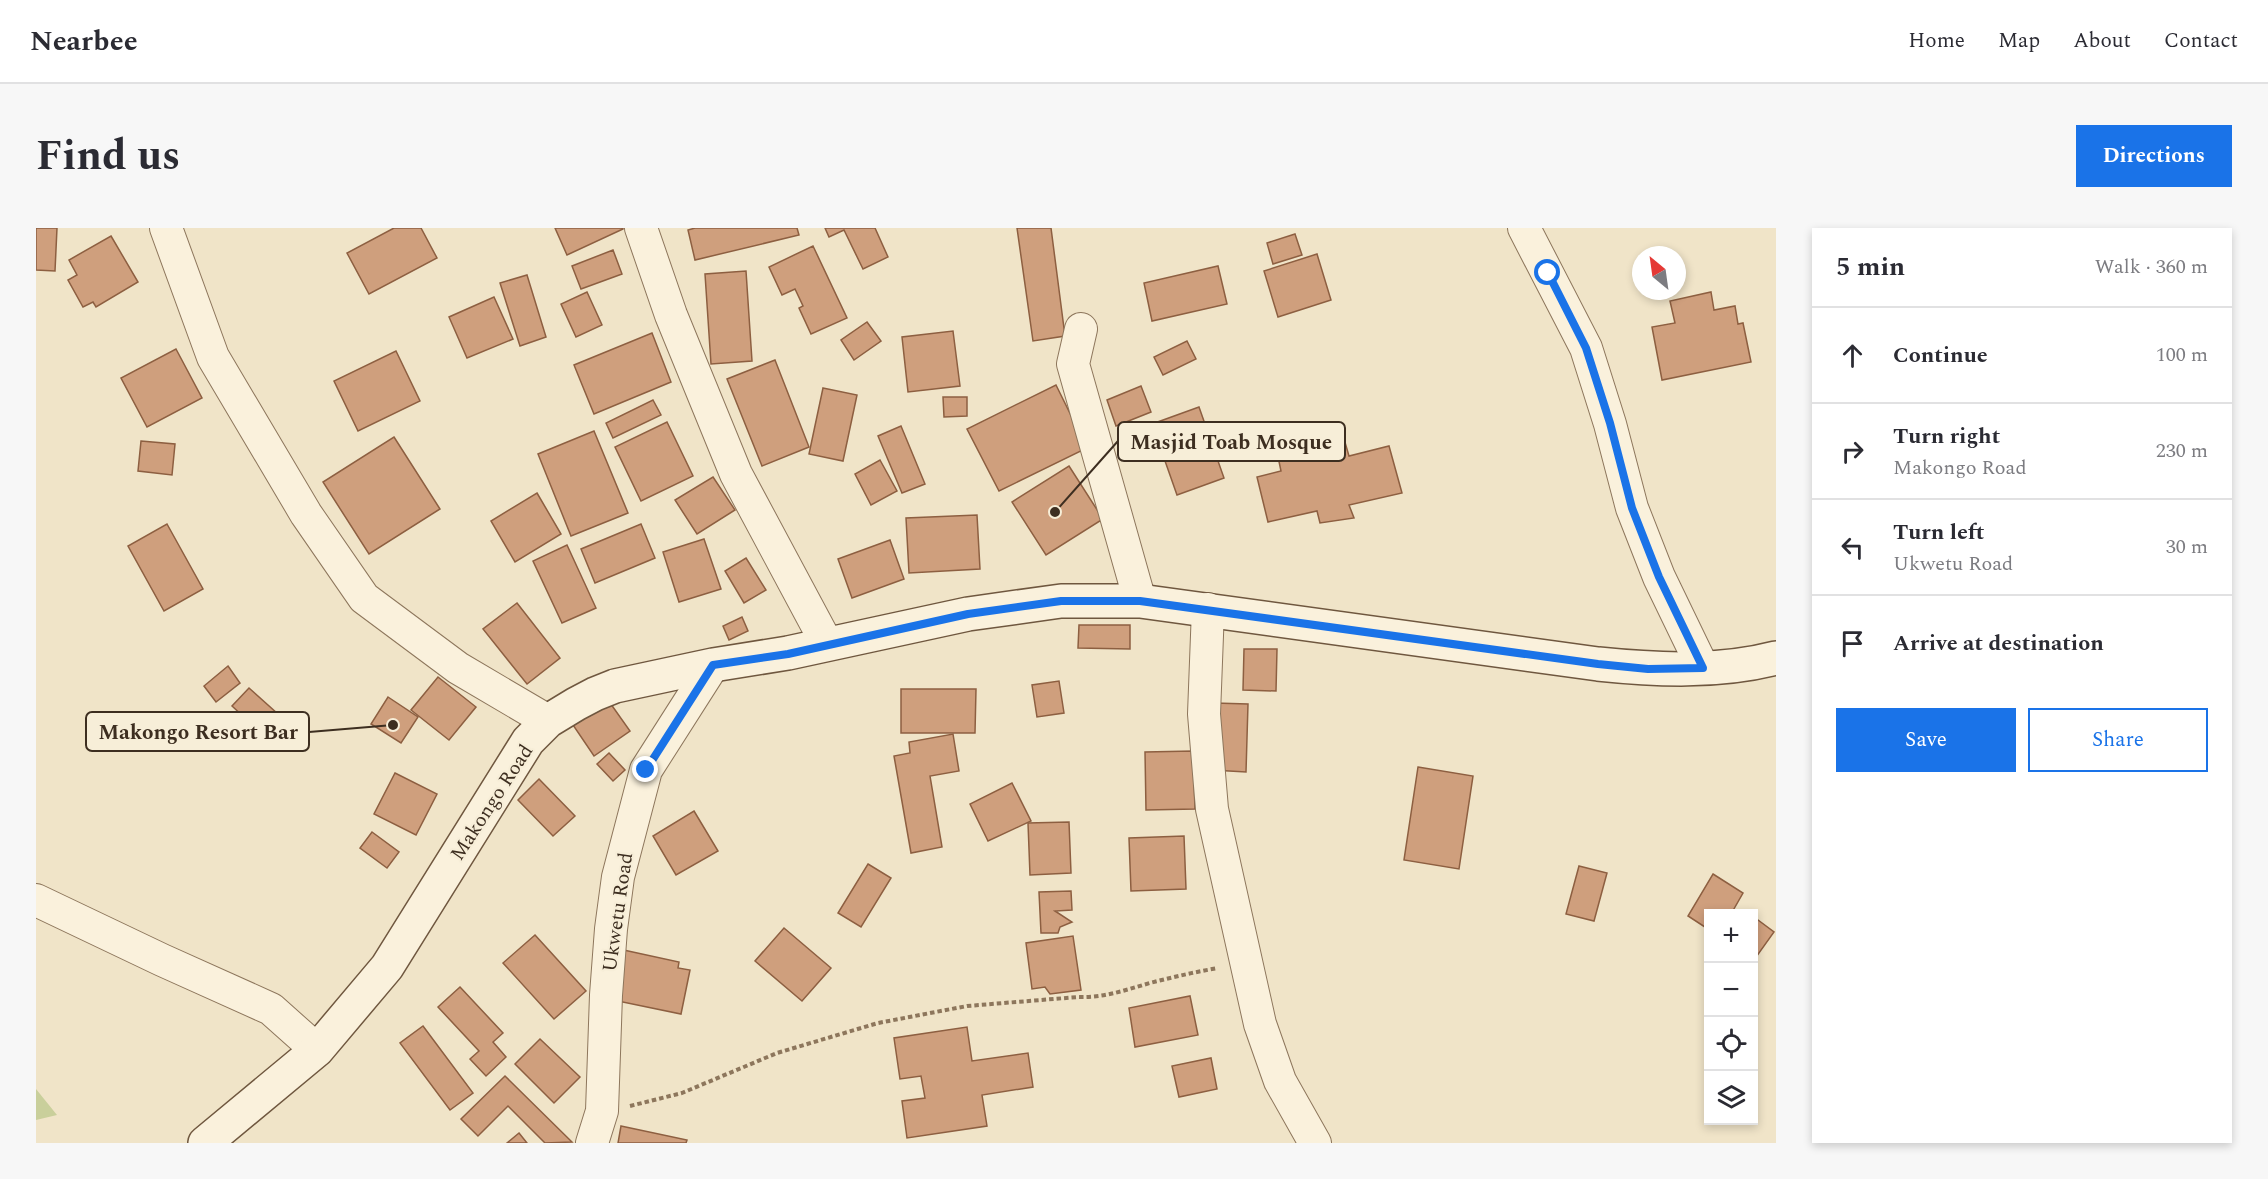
<!DOCTYPE html>
<meta charset="utf-8">
<style>
body{margin:0;font-family:Spectral,serif;background:#f7f7f7;color:#2b2b33}
.controls{position:absolute;right:18px;bottom:18px;display:grid;overflow:hidden;border-radius:0px;box-shadow:0 3px 9px #0003}
.controls button{width:54px;height:54px;display:grid;place-items:center;padding:0;border:0;border-bottom:2px solid #e1e1e2;background:#fff;color:#2b2b33;font:30px sans-serif}
.compass{position:absolute;left:1596px;top:18px;width:54px;height:54px;border-radius:50%;background:#fff;box-shadow:0 3px 9px #0003;rotate:331deg}
.stop{position:absolute;width:18px;height:18px;margin:-14px;border:4px solid #1a73e8;border-radius:50%;background:#fff}
.stop.end{background:#1a73e8;border-color:#fff;box-shadow:0 2px 6px #0008}
.list{margin:0;padding:0;list-style:none}
h2{display:flex;justify-content:space-between;align-items:center;height:78px;margin:0;padding:0 24px;font-size:26px}
h2 small{font-size:20px;font-weight:400;color:#7c7c81}
.list li{display:grid;grid-template-columns:39px 1fr auto;gap:18px;align-items:center;box-sizing:border-box;height:96px;padding:0 24px;border-top:2px solid #e1e1e2}
.list b{display:block;font-size:22px;white-space:nowrap}
.list p{margin:0;font-size:20px;white-space:nowrap;color:#7c7c81}
.list em{font-size:20px;font-style:normal;color:#7c7c81}
.actions{display:flex;gap:12px;padding:18px 24px}
.actions a{flex:1;padding:14px 0;border:2px solid #1a73e8;border-radius:0px;text-align:center;font-size:21px;color:#1a73e8}
.actions .main{background:#1a73e8;color:#fff}
.icon{flex:none;width:33px;height:33px;fill:none;stroke:currentColor;stroke-width:2;stroke-linecap:round;stroke-linejoin:round}
.map{position:relative;flex:none;width:1740px;height:915px;overflow:hidden;border-radius:0px}
header{display:flex;align-items:center;gap:36px;box-sizing:border-box;height:84px;padding:0 30px;background:#fff;border-bottom:2px solid #e1e1e2}
header strong{font-size:28px}
nav{display:flex;gap:33px;margin-inline-start:auto;font-size:21px}
.intro{display:flex;align-items:center;justify-content:space-between;box-sizing:border-box;height:144px;padding:0 36px}
h1{margin:0;font-size:42px}
.button{padding:15px 27px;border-radius:0px;background:#1a73e8;color:#fff;font-size:21px;font-weight:700}
main{display:flex;gap:36px;padding:0 36px}
aside{flex:1;background:#fff;border-radius:0px;box-shadow:0 3px 9px #0003}
.map>svg:first-child{display:block}
</style>
<header>
<strong>Nearbee</strong>
<nav><a>Home</a><a>Map</a><a>About</a><a>Contact</a></nav>
</header>
<div class="intro"><h1>Find us</h1><a class="button">Directions</a></div>
<main>
<div class="map">
<svg width="1740" height="915" viewBox="0 0 1740 915">
<rect width="100%" height="100%" fill="#f0e4c8"/>
<!-- green -->
<path fill="#c9cf9b" d="M0 861 21 887 0 892Z"/>
<!-- building -->
<g fill="#cf9f7d" stroke="#8d5f41" stroke-width="1.5">
<path d="M0 0H21L19 43 0 42Z"/>
<path d="M358 0H385L401 30 333 66 311 25Z"/>
<path d="M519 0H587V1L531 27Z"/>
<path d="M659 0H761L763 7 659 32 652 2Z"/>
<path d="M789 0H839L852 29 827 41 808 2 793 9Z"/>
<path d="M981 0H1015L1029 108 997 113Z"/>
<path d="M1259 6 1266 27 1237 36 1231 15Z"/>
<path d="M75 8 102 54 60 79 57 74 47 79 32 52 41 47 33 32Z"/>
<path d="M777 18 811 90 775 106 763 80 767 78 759 61 746 67 733 39Z"/>
<path d="M577 22 586 46 545 61 536 38Z"/>
<path d="M1281 26 1295 72 1242 89 1228 43Z"/>
<path d="M1182 38 1191 76 1116 93 1108 55Z"/>
<path d="M710 43 716 133 675 136 669 46Z"/>
<path d="M491 47 510 109 484 118 464 55Z"/>
<path d="M551 64 566 97 540 109 525 76Z"/>
<path d="M1675 64 1678 82 1699 78 1702 96 1707 95 1715 134 1626 152 1616 99 1639 95 1634 73Z"/>
<path d="M458 69 477 111 431 130 413 89Z"/>
<path d="M831 94 845 113 818 132 805 112Z"/>
<path d="M917 103 924 158 872 164 866 109Z"/>
<path d="M616 105 635 154 558 186 538 137Z"/>
<path d="M1151 113 1160 131 1127 147 1118 129Z"/>
<path d="M140 121 166 170 111 199 85 150Z"/>
<path d="M360 123 384 173 322 203 298 153Z"/>
<path d="M739 132 773 219 726 238 691 151Z"/>
<path d="M1020 157 1051 220 963 263 931 201Z"/>
<path d="M1105 158 1115 184 1080 198 1071 172Z"/>
<path d="M787 160 821 167 807 233 773 226Z"/>
<path d="M907 169H931V188L908 189Z"/>
<path d="M617 172 625 187 577 210 570 195Z"/>
<path d="M1163 179 1188 250 1141 267 1116 196Z"/>
<path d="M631 194 657 248 605 273 579 219Z"/>
<path d="M865 198 889 256 866 265 842 208Z"/>
<path d="M558 203 592 285 535 308 502 226Z"/>
<path d="M1306 204 1313 228 1353 218 1366 265 1313 277 1318 290 1284 295 1281 283 1232 294 1221 249 1245 243 1240 219Z"/>
<path d="M358 209 404 281 333 326 287 254Z"/>
<path d="M105 213 139 216 136 247 102 243Z"/>
<path d="M844 232 861 263 835 277 819 246Z"/>
<path d="M1033 238 1067 291 1010 327 976 274Z"/>
<path d="M677 249 699 282 661 306 639 272Z"/>
<path d="M501 265 525 306 479 334 455 293Z"/>
<path d="M941 287 944 341 873 345 870 290Z"/>
<path d="M131 296 167 361 128 383 92 318Z"/>
<path d="M605 296 619 330 559 355 545 321Z"/>
<path d="M668 311 685 361 643 374 627 324Z"/>
<path d="M854 312 868 351 816 370 802 331Z"/>
<path d="M531 317 560 380 526 395 497 333Z"/>
<path d="M710 330 730 362 708 375 689 343Z"/>
<path d="M481 375 524 430 491 456 447 401Z"/>
<path d="M706 389 712 403 693 412 687 398Z"/>
<path d="M1043 397H1094V421L1042 420Z"/>
<path d="M1208 421H1241L1240 463 1207 462Z"/>
<path d="M192 438 204 455 180 474 168 458Z"/>
<path d="M402 449 440 479 413 512 375 482Z"/>
<path d="M1023 453 1028 485 1001 489 996 457Z"/>
<path d="M213 460 242 486 224 504 196 478Z"/>
<path d="M865 461H940L939 505H865Z"/>
<path d="M352 469 382 489 365 515 335 496Z"/>
<path d="M572 472 594 503 558 528 537 497Z"/>
<path d="M1178 475 1212 476 1210 544 1176 542Z"/>
<path d="M917 506 923 543 894 548 906 619 875 625 858 528 874 525 873 514Z"/>
<path d="M1157 523 1159 581 1110 582 1109 524Z"/>
<path d="M573 525 589 542 577 553 561 536Z"/>
<path d="M1382 539 1437 548 1423 641 1368 632Z"/>
<path d="M359 545 401 566 380 607 338 586Z"/>
<path d="M503 551 539 588 517 608 482 572Z"/>
<path d="M976 555 995 593 952 613 934 576Z"/>
<path d="M658 583 682 623 640 647 617 608Z"/>
<path d="M1033 594 1035 645 994 647 992 595Z"/>
<path d="M336 604 363 624 351 640 324 620Z"/>
<path d="M1148 608 1150 661 1095 663 1093 610Z"/>
<path d="M832 636 855 650 825 699 802 685Z"/>
<path d="M1543 638 1571 645 1558 693 1530 686Z"/>
<path d="M1677 646 1707 665 1695 686H1672V701L1652 688Z"/>
<path d="M1035 663 1036 682 1019 683 1036 694 1024 699 1022 705H1005L1003 664Z"/>
<path d="M1718 689 1738 704 1718 732Z"/>
<path d="M748 700 795 740 766 773 719 733Z"/>
<path d="M499 707 550 763 518 791 467 735Z"/>
<path d="M1037 708 1045 762 1014 766 1009 759 996 761 990 715Z"/>
<path d="M583 721 643 734 642 740 654 742 645 786 572 771Z"/>
<path d="M424 759 467 805 457 814 470 829 450 848 434 831 443 823 402 779Z"/>
<path d="M1154 768 1162 807 1099 819 1093 780Z"/>
<path d="M387 798 437 865 414 882 364 815Z"/>
<path d="M931 799 936 833 992 825 997 859 946 867 951 898 871 910 866 873 889 870 885 848 864 851 858 810Z"/>
<path d="M504 811 544 849 518 875 479 836Z"/>
<path d="M1175 830 1181 861 1143 869 1136 838Z"/>
<path d="M469 848 536 914 509 915 472 878 442 908 425 891Z"/>
<path d="M585 898 651 912 650 915H582Z"/>
<path d="M483 905 491 915H471Z"/>
</g>
<g fill="none" stroke-linecap="round" stroke-linejoin="round">
<defs>
<g id="street">
<path d="M130 0 177 129 270 286 328 370 422 440 512 493"/>
<path d="M605 0 635 87 700 246 791 416"/>
<path d="M1488 0 1550 120 1574 196 1596 280 1623 349 1667 440"/>
<path d="M1045 101 1037 136 1104 373"/>
<path d="M1172 381 1168 486 1176 581 1224 796 1244 853 1279 915"/>
<path d="M0 672 126 732 235 781 281 822"/>
<path d="M556 915 566 883 570 767 575 701 582 649 610 542 677 437"/>
</g>
<path id="secondary" d="M169 915 281 822 351 739 492 513 512 493 540 476 559 466 579 458 677 437 752 425 932 386 1025 373H1104L1562 436C1620 442 1683 445 1740 430"/>
</defs>
<!-- street casing -->
<use href="#street" stroke="#8d765c" stroke-width="34"/>
<!-- secondary casing -->
<use href="#secondary" stroke="#6f573f" stroke-width="36"/>
<!-- path -->
<path stroke="#8d765c" stroke-width="4" stroke-dasharray="4.5 3" stroke-linecap="butt" d="M594 878 646 865 741 825 842 795 931 778 1042 769C1068 770 1089 762 1114 755 1137 749 1159 744 1182 740"/>
<!-- street -->
<use href="#street" stroke="#faf1dc" stroke-width="32"/>
<!-- secondary -->
<use href="#secondary" stroke="#faf1dc" stroke-width="33"/>
</g>
<g fill="none" stroke-linecap="round" stroke-linejoin="round">
<!-- route -->
<path stroke="#1a73e8" stroke-width="8" d="M610 542 677 437 752 426 932 386 1025 373H1104L1562 436 1612 441 1667 440 1623 349 1596 280 1574 195 1550 120 1512 45"/>
</g>
<g text-anchor="middle" stroke-width="4.5" stroke-linejoin="round" paint-order="stroke">
<!-- street labels -->
<g font-size="20" fill="#3d2e20" stroke="#f7eed8">
<text transform="translate(455 574) rotate(-57)" y="7">Makongo Road</text>
<text transform="translate(581 684) rotate(-82)" y="7">Ukwetu Road</text>
</g>
</g>
<!-- callouts -->
<path fill="none" stroke="#3d2e20" stroke-width="2" d="M1019 284L1082 213M357 497L273 504"/>
<g fill="#3d2e20" stroke="#f7eed8" stroke-width="2">
<circle cx="1019" cy="284" r="6"/>
<circle cx="357" cy="497" r="6"/>
</g>
<g fill="#f7eed8" stroke="#3d2e20" stroke-width="2">
<rect x="1082" y="194" width="227" height="39" rx="6"/>
<rect x="50" y="484" width="223" height="39" rx="6"/>
</g>
<g font-size="21" text-anchor="middle" font-weight="bold" fill="#3d2e20">
<text x="1195" y="221">Masjid Toab Mosque</text>
<text x="162" y="511">Makongo Resort Bar</text>
</g>
</svg>
<div class="controls">
<button>+</button>
<button>−</button>
<button><svg class="icon" aria-label="locate" viewBox="0 0 24 24"><circle cx="12" cy="12" r="6"/><path d="M12 2v4M12 18v4M2 12h4M18 12h4"/></svg></button>
<button><svg class="icon" aria-label="layers" viewBox="0 0 24 24"><path d="M12 4l9 5-9 5-9-5zM3 14l9 5 9-5"/></svg></button>
</div>
<svg class="compass" viewBox="-18 -18 36 36"><path d="M0-13l5 13h-10z" fill="#e53935"/><path d="M0 13l5-13h-10z" fill="#7c7c81"/></svg>
<div class="stop" style="left:1512px;top:45px"></div>
<div class="stop end" style="left:610px;top:542px"></div>
</div>
<aside>
<h2>5 min<small>Walk · 360 m</small></h2>
<ul class="list">
<li><svg class="icon" aria-label="ahead" viewBox="0 0 24 24"><path d="M12 20V5M6 11l6-6 6 6"/></svg><div><b>Continue</b></div><em>100 m</em></li>
<li><svg class="icon" aria-label="right" viewBox="0 0 24 24"><path d="M7 20v-9h11M14 6l5 5-5 5"/></svg><div><b>Turn right</b><p>Makongo Road</p></div><em>230 m</em></li>
<li><svg class="icon" aria-label="left" viewBox="0 0 24 24"><path d="M17 20v-9H6M10 6l-5 5 5 5"/></svg><div><b>Turn left</b><p>Ukwetu Road</p></div><em>30 m</em></li>
<li><svg class="icon" aria-label="arrive" viewBox="0 0 24 24"><path d="M6 21V4h12l-3 4 3 4H6"/></svg><div><b>Arrive at destination</b></div></li>
</ul>
<div class="actions"><a class="main">Save</a><a>Share</a></div>
</aside>
</main>
